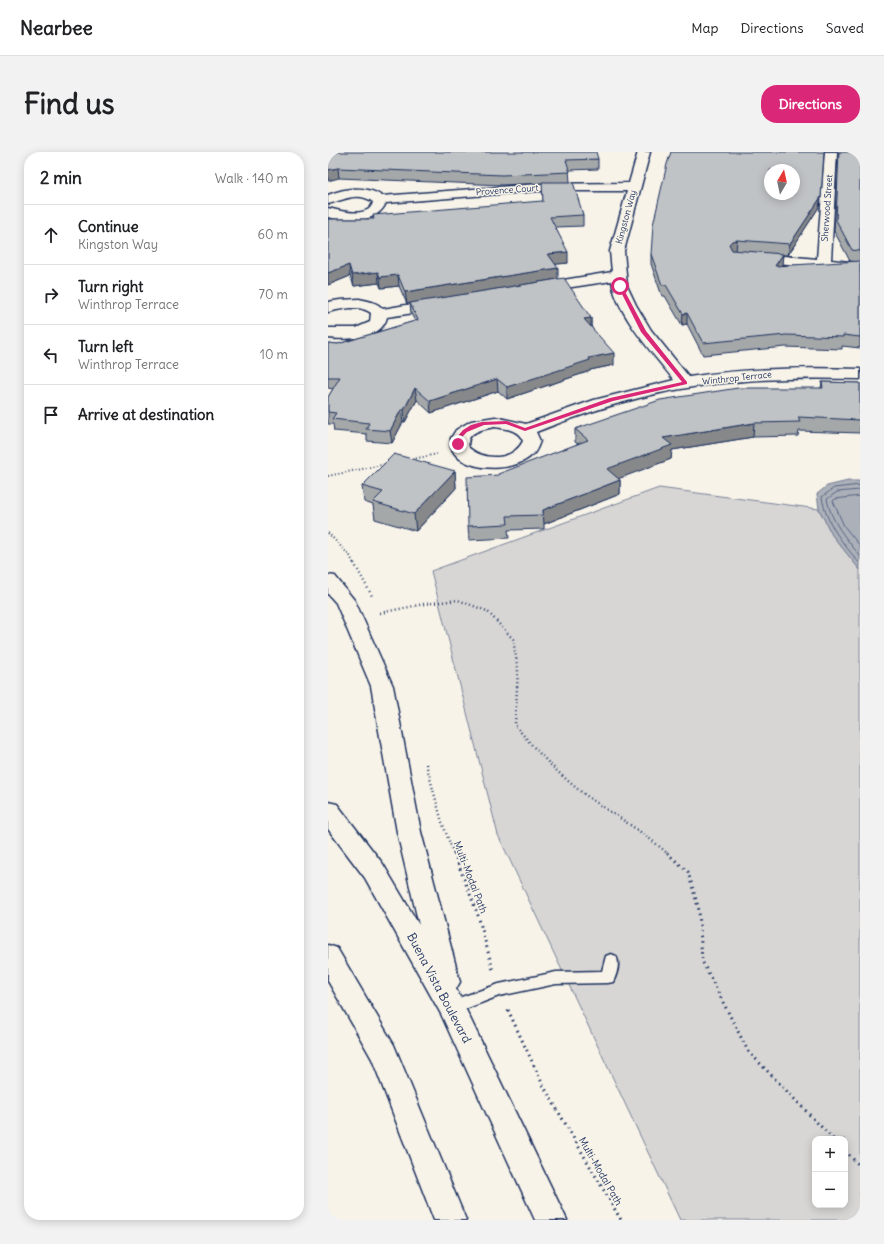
<!DOCTYPE html>
<meta charset="utf-8">
<style>
body{margin:0;font-family:Delius,sans-serif;background:#f2f2f2;color:#202124}
.controls{position:absolute;right:12px;bottom:12px;display:grid;overflow:hidden;border-radius:8px;box-shadow:0 2px 10px #0003}
.controls button{width:36px;height:36px;display:grid;place-items:center;padding:0;border:0;border-bottom:1px solid #e0e0e0;background:#fff;color:#202124;font:20px sans-serif}
.compass{position:absolute;left:436px;top:12px;width:36px;height:36px;border-radius:50%;background:#fff;box-shadow:0 2px 10px #0003;rotate:9deg}
.stop{position:absolute;width:12px;height:12px;margin:-9px;border:3px solid #db2777;border-radius:50%;background:#fff}
.stop.end{background:#db2777;border-color:#fff;box-shadow:0 1px 4px #0008}
.list{margin:0;padding:0;list-style:none}
h2{display:flex;justify-content:space-between;align-items:center;height:52px;margin:0;padding:0 16px;font-size:17px}
h2 small{font-size:13px;font-weight:400;color:#757577}
.list li{display:grid;grid-template-columns:26px 1fr auto;gap:12px;align-items:center;box-sizing:border-box;height:60px;padding:0 16px;border-top:1px solid #e0e0e0}
.list b{display:block;font-size:15px;white-space:nowrap}
.list p{margin:0;font-size:13px;white-space:nowrap;color:#757577}
.list em{font-size:13px;font-style:normal;color:#757577}
.icon{flex:none;width:22px;height:22px;fill:none;stroke:currentColor;stroke-width:2;stroke-linecap:round;stroke-linejoin:round}
.map{position:relative;flex:none;width:532px;height:1068px;overflow:hidden;border-radius:16px}
header{display:flex;align-items:center;gap:24px;box-sizing:border-box;height:56px;padding:0 20px;background:#fff;border-bottom:1px solid #e0e0e0}
header strong{font-size:19px}
nav{display:flex;gap:22px;margin-inline-start:auto;font-size:14px}
.intro{display:flex;align-items:center;justify-content:space-between;box-sizing:border-box;height:96px;padding:0 24px}
h1{margin:0;font-size:28px}
.button{padding:10px 18px;border-radius:16px;background:#db2777;color:#fff;font-size:14px;font-weight:700}
main{display:flex;gap:24px;padding:0 24px}
aside{flex:1;background:#fff;border-radius:16px;box-shadow:0 2px 10px #0003}
.map>svg:first-child{display:block}
</style>
<header>
<strong>Nearbee</strong>
<nav><a>Map</a><a>Directions</a><a>Saved</a></nav>
</header>
<div class="intro"><h1>Find us</h1><a class="button">Directions</a></div>
<main>
<aside>
<h2>2 min<small>Walk · 140 m</small></h2>
<ul class="list">
<li><svg class="icon" aria-label="ahead" viewBox="0 0 24 24"><path d="M12 20V5M6 11l6-6 6 6"/></svg><div><b>Continue</b><p>Kingston Way</p></div><em>60 m</em></li>
<li><svg class="icon" aria-label="right" viewBox="0 0 24 24"><path d="M7 20v-9h11M14 6l5 5-5 5"/></svg><div><b>Turn right</b><p>Winthrop Terrace</p></div><em>70 m</em></li>
<li><svg class="icon" aria-label="left" viewBox="0 0 24 24"><path d="M17 20v-9H6M10 6l-5 5 5 5"/></svg><div><b>Turn left</b><p>Winthrop Terrace</p></div><em>10 m</em></li>
<li><svg class="icon" aria-label="arrive" viewBox="0 0 24 24"><path d="M6 21V4h12l-3 4 3 4H6"/></svg><div><b>Arrive at destination</b></div></li>
</ul>
</aside>
<div class="map">
<svg width="532" height="1068" viewBox="0 0 532 1068">
<rect width="100%" height="100%" fill="#f7f3e8"/>
<filter id="ink" filterUnits="userSpaceOnUse"><feTurbulence type="fractalNoise" baseFrequency=".025" numOctaves="2"/><feDisplacementMap in="SourceGraphic" scale="8" xChannelSelector="R" yChannelSelector="G"/><feConvolveMatrix kernelMatrix="1 2 1 2 8 2 1 2 1" color-interpolation-filters="sRGB"/></filter>
<g filter="url(#ink)">
<!-- green -->
<path fill="#d7d6d4" stroke="#798299" fill-rule="evenodd" d="M331 336 491 357 504 383 532 418V1068H352L170 683 103 419ZM487 987H517V1053H487Z"/>
<!-- water -->
<path fill="#acb0b9" stroke="#727c95" d="M520 329H532V418L504 383 491 357 489 342 499 334Z"/>
<g fill="none" stroke-linecap="round" stroke-linejoin="round">
<!-- shore -->
<g stroke="#556382" stroke-width="1">
<path d="M532 333 506 336 494 345C498 372 515 391 532 412"/>
<path d="M532 338 509 340 499 347C503 370 518 386 532 404"/>
<path d="M532 344 507 347 505 349 516 374 532 394"/>
</g>
<defs>
<path id="service" d="M283 802 288 804C292 811 289 822 285 830L280 831 228 832 171 844 124 862 119 860 116 855 119 850 171 832 228 820 274 819 278 804Z"/>
<g id="minor">
<path d="M310 0H322L296 99 299 134 308 153 323 178 361 225C418 216 475 215 532 217V227C459 225 386 227 315 245 278 254 243 266 208 280L212 289C211 292 209 297 207 300 191 319 152 320 132 307 128 304 125 300 123 295V286L128 278 143 269 167 265 198 272 266 248 346 228C327 204 287 160 284 129L211 140 206 139 204 136 206 133 211 132 284 120 282 99 299 39H210L58 51C49 72 18 70 0 65V56C11 59 42 67 45 50 30 39 16 48 0 52V43C17 36 38 33 54 44L210 32 301 31ZM167 275C178 277 190 277 195 289 185 309 157 309 141 296 136 280 155 277 167 275Z"/>
<path d="M497 0H509L503 108 532 111V119L420 108 418 105 420 102 425 101 489 107Z"/>
<path d="M31 147C40 149 49 150 55 157L112 147 117 149 120 152 117 155 112 157 59 165C54 188 18 188 0 186V176H28L42 170 43 161C32 152 12 157 0 160V150L12 148Z"/>
</g>
<g id="secondary">
<path d="M0 423 7 424 27 449 65 534 93 680 132 830 128 837 239 1068H207L113 862 37 726 0 677V650L9 652 55 712 91 773 69 680 43 534 8 451 0 442Z"/>
<path d="M0 793 9 796 66 893 138 1068H106L44 907 0 829Z"/>
</g>
</defs>
<!-- service casing -->
<use href="#service" stroke="#1b2f5e" stroke-width="3"/>
<!-- minor casing -->
<use href="#minor" stroke="#1b2f5e" stroke-width="3"/>
<!-- secondary casing -->
<use href="#secondary" stroke="#1b2f5e" stroke-width="3"/>
<!-- path-far2 -->
<g stroke="#1b2f5e" stroke-width="2" stroke-dasharray="1 2.5" stroke-linecap="butt">
<path d="M81 308 109 302"/>
<path d="M0 324 58 312"/>
<path d="M0 381 22 404 26 412"/>
</g>
<!-- path-far1 -->
<g stroke="#1b2f5e" stroke-width="2.5" stroke-dasharray="1 3" stroke-linecap="butt">
<path d="M26 411 45 446"/>
<path d="M52 461 96 452 130 448 159 459 185 487 190 518 187 573C207 598 230 622 256 642 284 662 315 679 340 702"/>
<path d="M98 612 114 670 126 702"/>
</g>
<!-- path -->
<g stroke="#1b2f5e" stroke-width="3" stroke-dasharray="1.5 4" stroke-linecap="butt">
<path d="M126 701 150 763 165 818"/>
<path d="M339 701 360 720 371 758 374 809 420 899 505 987"/>
<path d="M180 858 215 933 293 1068"/>
<path d="M517 999 532 1014"/>
</g>
<!-- service -->
<use href="#service" fill="#f7f3e8" fill-rule="evenodd"/>
<!-- minor -->
<use href="#minor" fill="#f7f3e8" fill-rule="evenodd"/>
<!-- secondary -->
<use href="#secondary" fill="#f7f3e8" fill-rule="evenodd"/>
</g>
<!-- wall -->
<g fill="#a5a8a9" stroke="#1b2f5e">
<path d="M0 0 270 7V17L241 18 242 30 255 63V74L228 75 240 111 227 112 230 127 263 166V174L286 213 262 218V219L179 247 170 239 103 261 89 248 77 270H75L64 291 39 289V282L6 279 5 272H0V245L5 237 0 236V191L10 192 87 169 83 162 82 151 226 128 79 152 71 134 53 136 51 131 26 134 22 124 0 133V67H45L215 50V31L174 33 11 26Z"/>
<path d="M510 0H532V196L514 194V197L457 195 375 203 359 172 354 173 337 144H334L323 112V102L493 45 491 55 460 103H455L453 114 530 110 522 109 506 79Z"/>
<path d="M494 230 532 231V281L471 279 470 284 425 285 344 298 343 307 290 326 292 328V342L216 372V377L180 378 181 386 141 388 140 374 171 323 250 292 247 290V277L493 236Z"/>
<path d="M127 319 128 336 88 379 47 367 45 353 36 350 34 334Z"/>
</g>
<!-- shaded-wall -->
<g fill="#86888a" stroke="#1b2f5e">
<path d="M10 16 11 26 0 29V18Z"/>
<path d="M493 45 491 55 460 103 462 92Z"/>
<path d="M409 88 408 99 403 100 401 92 404 89Z"/>
<path d="M240 100V111L221 113 220 102Z"/>
<path d="M455 102 454 113 446 125 447 114Z"/>
<path d="M21 113 22 124 0 133V121Z"/>
<path d="M230 116V127L79 152 77 140Z"/>
<path d="M50 120 51 131 26 134 24 123Z"/>
<path d="M70 123 71 134 53 136 52 125Z"/>
<path d="M359 161V172L354 173 355 162Z"/>
<path d="M263 166V177L256 167Z"/>
<path d="M286 201V213L262 218V219L179 247V235L261 206Z"/>
<path d="M169 227 170 239 103 261 102 249Z"/>
<path d="M87 236 89 248 77 270 76 258Z"/>
<path d="M73 258 75 270 64 291 62 279Z"/>
<path d="M426 271 425 285 344 298 343 307 279 331V317L335 286Z"/>
<path d="M127 319 128 336 88 379 86 362Z"/>
<path d="M292 328V342L216 372 215 358Z"/>
</g>
<!-- building -->
<g fill="#c0c3c5" stroke="#1b2f5e" fill-rule="evenodd">
<path d="M0 0H268L270 7 238 8 242 20 174 23 10 16 0 18Z"/>
<path d="M343 0H496L493 45 462 92 409 88 404 89 401 92 404 98 455 102 447 114 532 109V185L515 183V185L458 183 375 191 359 161 355 162 338 133H334L323 102 325 73 339 12ZM442 18H466V42H442Z"/>
<path d="M511 0H532V99L524 98 508 68Z"/>
<path d="M214 30H245L255 63 222 65 240 100 220 102 230 116 77 140 70 123 52 125 50 120 24 123 21 113 0 121V67H46L45 63 214 49 215 50Z"/>
<path d="M236 126 263 166 256 167 286 201 261 206 262 208 179 235 169 227 102 249 87 236 76 258H73L62 279 38 277 41 271 4 267 8 261 0 260V245L12 225H0V191L10 192 90 168 82 151Z"/>
<path d="M494 230 532 231V268L470 265 472 270 426 271 335 286 344 293 279 317 292 328 215 358V363L179 364 180 372 140 374 139 325 171 323 170 322 260 288 247 277 332 248 410 236H495Z"/>
<path d="M66 302 127 319 86 362 45 350 55 340 34 334Z"/>
</g>
</g>
<!-- route -->
<path fill="#db2777" d="M292 133 294 134 318 179 359 230V232L285 249 197 279 178 272 156 273 139 280 134 285 132 293H128L129 285 135 278 143 273 154 270 179 269 197 276 282 246 354 230 313 180 290 134Z"/>
<g text-anchor="middle" stroke-width="3" stroke-linejoin="round" paint-order="stroke">
<!-- far-street labels -->
<g font-size="9" fill="#1b2f5e" stroke="#f7f3e8">
<text transform="translate(179 38) rotate(-4)" y="3">Provence Court</text>
<text transform="translate(499 56) rotate(-86)" y="3">Sherwood Street</text>
<text transform="translate(298 65) rotate(-75)" y="3">Kingston Way</text>
<text transform="translate(409 226) rotate(-6)" y="3">Winthrop Terrace</text>
</g>
<!-- street labels -->
<g font-size="10" fill="#1b2f5e" stroke="#f7f3e8">
<text transform="translate(143 725) rotate(69)" y="4">Multi-Modal Path</text>
<text transform="translate(273 1019) rotate(60)" y="4">Multi-Modal Path</text>
</g>
<!-- near-street labels -->
<g font-size="12" fill="#1b2f5e" stroke="#f7f3e8">
<text transform="translate(111 836) rotate(62)" y="4">Buena Vista Boulevard</text>
</g>
</g>
</svg>
<div class="controls">
<button>+</button>
<button>−</button>
</div>
<svg class="compass" viewBox="-18 -18 36 36"><path d="M0-13l5 13h-10z" fill="#e53935"/><path d="M0 13l5-13h-10z" fill="#757577"/></svg>
<div class="stop" style="left:292px;top:134px"></div>
<div class="stop end" style="left:130px;top:292px"></div>
</div>
</main>
